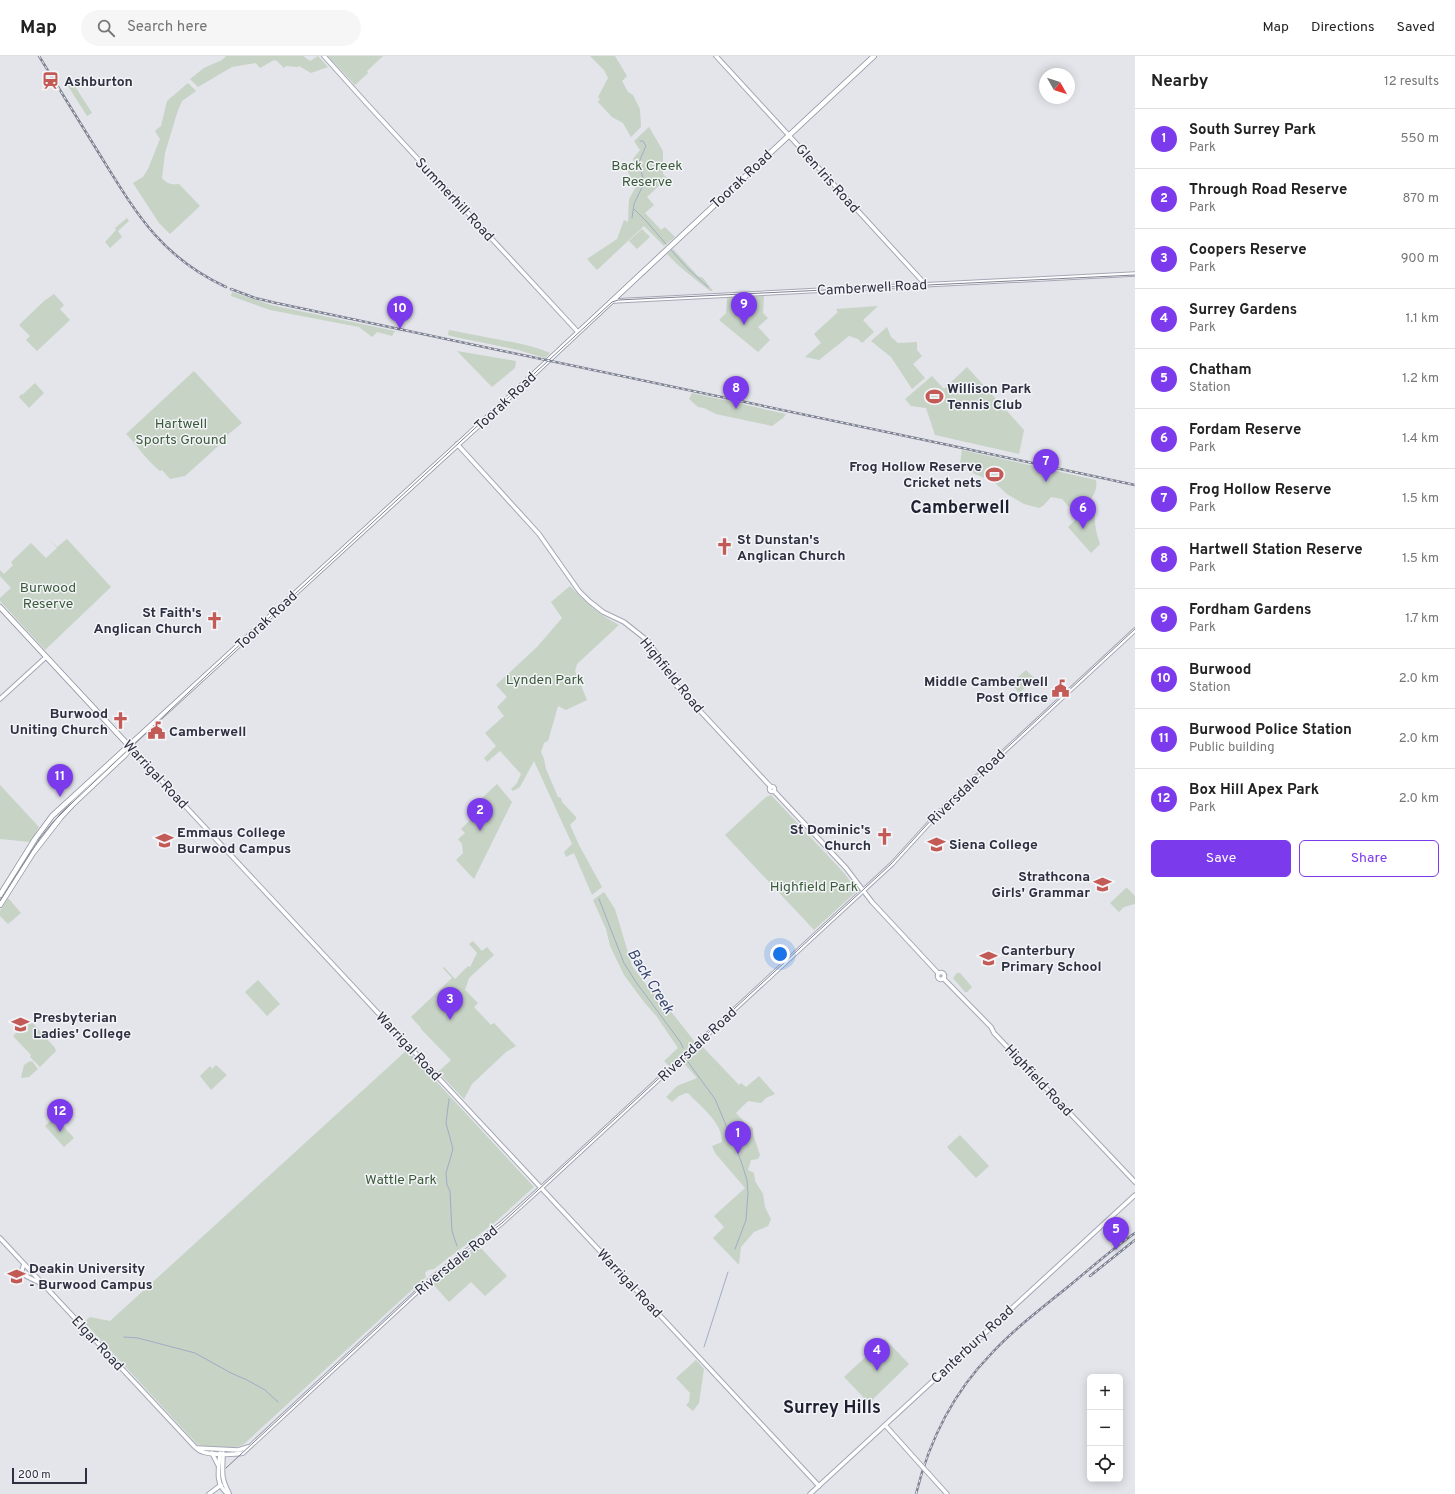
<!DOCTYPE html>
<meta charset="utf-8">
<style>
body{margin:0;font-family:Overpass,sans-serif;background:#f6f6f6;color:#222}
.controls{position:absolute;right:12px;bottom:12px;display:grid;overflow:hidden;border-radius:6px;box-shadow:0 2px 10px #0003}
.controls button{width:36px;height:36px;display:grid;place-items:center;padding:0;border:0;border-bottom:1px solid #e0e0e0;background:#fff;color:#222;font:20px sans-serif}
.compass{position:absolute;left:1039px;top:12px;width:36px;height:36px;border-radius:50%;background:#fff;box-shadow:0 2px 10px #0003;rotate:129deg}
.scale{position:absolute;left:12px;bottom:10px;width:75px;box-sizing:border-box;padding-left:4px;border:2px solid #2d3041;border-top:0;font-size:11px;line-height:14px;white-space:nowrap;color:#2d3041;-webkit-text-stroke:3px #f3f4f7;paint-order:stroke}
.you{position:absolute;left:780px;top:898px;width:14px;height:14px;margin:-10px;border:3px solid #fff;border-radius:50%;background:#1a73e8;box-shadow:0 0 0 6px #1a73e833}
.badge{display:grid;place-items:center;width:26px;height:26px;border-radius:50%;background:#7c3aed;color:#fff;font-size:13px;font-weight:700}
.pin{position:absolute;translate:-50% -33px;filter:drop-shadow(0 1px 2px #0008)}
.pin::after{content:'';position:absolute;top:21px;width:14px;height:12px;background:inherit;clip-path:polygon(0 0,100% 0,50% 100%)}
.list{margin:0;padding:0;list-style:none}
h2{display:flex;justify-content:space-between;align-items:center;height:52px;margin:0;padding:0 16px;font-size:17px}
h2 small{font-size:13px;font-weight:400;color:#767676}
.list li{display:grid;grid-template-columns:26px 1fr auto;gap:12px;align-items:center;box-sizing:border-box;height:60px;padding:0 16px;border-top:1px solid #e0e0e0}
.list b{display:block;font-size:15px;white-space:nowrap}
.list p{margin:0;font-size:13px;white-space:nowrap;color:#767676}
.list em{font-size:13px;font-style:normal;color:#767676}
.actions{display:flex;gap:8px;padding:12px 16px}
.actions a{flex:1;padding:9px 0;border:1px solid #7c3aed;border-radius:6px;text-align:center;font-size:14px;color:#7c3aed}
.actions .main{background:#7c3aed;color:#fff}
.icon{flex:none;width:22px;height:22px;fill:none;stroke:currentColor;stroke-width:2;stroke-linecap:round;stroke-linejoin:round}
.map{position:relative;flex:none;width:1135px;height:1438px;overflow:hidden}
header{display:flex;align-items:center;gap:24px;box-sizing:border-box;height:56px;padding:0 20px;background:#fff;border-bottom:1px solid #e0e0e0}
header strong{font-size:19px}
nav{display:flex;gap:22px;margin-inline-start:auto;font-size:14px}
.search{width:280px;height:36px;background:#f6f6f6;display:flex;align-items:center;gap:10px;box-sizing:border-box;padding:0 14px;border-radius:22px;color:#767676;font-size:15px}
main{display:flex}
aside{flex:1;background:#fff}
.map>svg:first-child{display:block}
</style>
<header>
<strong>Map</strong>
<div class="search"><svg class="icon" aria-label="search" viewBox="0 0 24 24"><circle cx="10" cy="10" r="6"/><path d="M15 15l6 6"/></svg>Search here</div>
<nav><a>Map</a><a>Directions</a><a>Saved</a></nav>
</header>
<main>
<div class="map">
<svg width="1135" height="1438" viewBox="0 0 1135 1438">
<rect width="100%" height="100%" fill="#e3e5ea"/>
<!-- green -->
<g fill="#c6d3c5">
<path d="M226 0H303L310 5 318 0 328 11 311 17 299 10 298 11 286 10 284 12 277 5 274 4 260 12 256 7 232 11 198 31 190 23 204 12 222 4Z"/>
<path d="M328 0H383L367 15 368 17 355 29Z"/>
<path d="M590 0H615L627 20 622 25 628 36 633 39 640 53 641 71 631 81 623 67 612 61 598 46 600 43 598 41 608 22 604 14Z"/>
<path d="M71 24 92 57 87 60 66 27Z"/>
<path d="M188 27 196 35 182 45 178 54 165 97 162 122C167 128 172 129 179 128L200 150 170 178 159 167 133 127 143 121 148 113 160 83 155 75 161 70 167 45Z"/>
<path d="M649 71 663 95V118L667 122 647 141 654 149 645 157 661 174 665 171 675 181 664 190 644 170 597 214 587 203 617 183 624 164 628 166 629 143 636 131 627 114 634 107 633 103 640 94 634 85Z"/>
<path d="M127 162 129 165 118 175 122 181 110 192 105 186 116 174 115 172Z"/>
<path d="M642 173 650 181 637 193 629 185Z"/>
<path d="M673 193 698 220 703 222 713 235H710C695 223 680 212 667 198Z"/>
<path d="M232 236 271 249 395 275 392 280 377 276 372 281 359 271 270 254 231 240Z"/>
<path d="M54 238 64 249 60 253 70 264 37 295 26 284 30 280 19 269 44 245Z"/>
<path d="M764 240 763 257 768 262 758 271 770 284 758 296 719 264 726 257 727 242Z"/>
<path d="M878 250 863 264 874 276 862 287 858 283 849 280 819 304 805 301 821 287 814 278 838 256 836 253Z"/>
<path d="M887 271 891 281 898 287 917 286V294L922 300 913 308 925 322 912 333 891 301 871 285Z"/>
<path d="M449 274 522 288 540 293 550 297 545 302 518 294 455 281 448 279Z"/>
<path d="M457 295 516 305 515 312 492 331Z"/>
<path d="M967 311 1024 374 1019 398 935 379 926 352 911 350 905 343 932 320 944 333Z"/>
<path d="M194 315 242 367 225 381 226 383 185 420 170 423 162 414 160 415C146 404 138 390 126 378Z"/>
<path d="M35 327 44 337 29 352 19 341 21 338 22 339Z"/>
<path d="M692 337 786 358 783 362 772 370 716 358 704 352 698 351 689 343Z"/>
<path d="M962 394 1096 424C1099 440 1084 450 1074 459L1069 454 1070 452 1062 443 1051 441 1043 450 1039 452 1024 448 1007 438 994 426 975 418 960 408Z"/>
<path d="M1090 450 1095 455C1094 467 1096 477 1100 488L1091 497 1068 471Z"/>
<path d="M49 483 57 491 67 483 111 531 45 594 0 545V542L11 532 0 520V514L4 518 13 509 11 506 31 487 46 502 57 492Z"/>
<path d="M570 530C585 546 599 559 619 569L577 608 575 615 587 644 566 654 558 650 548 685 544 687 541 696 544 703 546 713 558 741 561 742 562 746 576 761V763L570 769 579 789 602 831 592 839 574 797 566 801 564 796 572 788 534 705 520 731 513 735 511 733 517 727 521 718 500 695 487 706 484 702 496 690 485 677 504 660 497 651 507 641 496 629 537 591 562 562 551 546Z"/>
<path d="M1026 614 1035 623 1019 637 1011 627Z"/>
<path d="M497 728 512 746 474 823 456 804 463 797 462 788 458 783 465 777 461 773 473 761 468 755Z"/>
<path d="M0 729 39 771 30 786 0 783Z"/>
<path d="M771 739 845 818 857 835 814 874 725 779 766 741Z"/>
<path d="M1126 832H1127L1135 840V848L1124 851 1119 856 1110 847Z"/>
<path d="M604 836 615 853 632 910 650 934 658 939 695 986 669 1010 664 1005 678 992 657 961 644 946 624 919 610 890 606 873 593 844Z"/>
<path d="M8 842 21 857 8 868 0 860V855Z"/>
<path d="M473 885 482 895 487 891 494 899 469 922 465 934 478 947 474 951 491 969 494 967 516 990 506 996 472 1028 464 1043 438 1016 451 1004 421 973V972L411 961 452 922 443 912 444 911 455 923 468 910 470 911 477 897 469 888Z"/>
<path d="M957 917H960L972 931 967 936H965L953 922Z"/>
<path d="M258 924 280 948 267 960 245 936Z"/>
<path d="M30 964 55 992 56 995 40 1011 30 1001 31 999 13 980Z"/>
<path d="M700 988 739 1029 741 1027 746 1031 759 1020 775 1038 766 1042 761 1047 748 1045 736 1057 747 1069 753 1072V1078L760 1099 758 1103 751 1104 748 1114 754 1117 755 1125 763 1138 765 1151 771 1163 768 1170 754 1176 741 1191 739 1209 713 1182 724 1171 714 1160 745 1132 715 1097 712 1090 722 1086C722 1066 702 1052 689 1038L686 1037 679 1040 672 1046 666 1041 677 1030 697 1022 682 1005Z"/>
<path d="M407 994 534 1131 493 1168 434 1213 428 1214 425 1217 426 1221 244 1388C232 1395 210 1393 197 1388L84 1266 90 1261 110 1265Z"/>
<path d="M30 1005 31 1006 32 1005 38 1013 29 1021 21 1022 24 1009Z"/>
<path d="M216 1009 227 1019 211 1034 200 1020 210 1010 212 1013Z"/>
<path d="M55 1061 74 1082 64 1091 45 1070Z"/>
<path d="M960 1079 989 1110 976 1122 947 1091Z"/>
<path d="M479 1190 507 1220 485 1240 471 1226 449 1246 432 1227Z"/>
<path d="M885 1283 909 1308 869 1347 844 1321Z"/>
<path d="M696 1304 704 1313 699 1347 693 1355 686 1349 689 1346 690 1337 676 1322Z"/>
</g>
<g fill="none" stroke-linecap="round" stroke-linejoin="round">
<!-- stream -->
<g stroke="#a2acc6" stroke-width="1">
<path d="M634 153 646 165 666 188"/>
<path d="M632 162 634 148 644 127 639 106 646 90 643 85H640"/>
<path d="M671 194 688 213 708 231"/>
<path d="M599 843 624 907 636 926 681 987 683 992"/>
<path d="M688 1006 715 1043 741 1105 747 1124 748 1137 746 1164 735 1193"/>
<path d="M449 1043 446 1067 453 1093 446 1117 447 1129 450 1135 452 1175 457 1190"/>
<path d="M124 1281 138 1282 195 1297 231 1317 247 1324 265 1334 278 1346"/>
<path d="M704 1291 728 1216"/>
</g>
<defs>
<g id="major">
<path d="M324 0 368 49 578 276"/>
<path d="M716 0 925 228"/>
<path d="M613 245 1135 218"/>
<path d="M457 388 539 478 579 535 589 545 603 556 624 566 648 585 661 604 675 628 771 731"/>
<path d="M0 643 46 601"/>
<path d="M131 692 819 1430"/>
<circle cx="772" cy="733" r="2.5"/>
<path d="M774 735 846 812 872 846 938 917"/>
<circle cx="941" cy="920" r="3.5"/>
<path d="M943 922 991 971 994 977 1135 1126"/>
<path d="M0 1182 195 1391C197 1393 199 1395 203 1396 212 1399 234 1399 243 1397L432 1222 502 1167 541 1132 892 808 944 751 1135 574"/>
<path d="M24 1219 40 1227"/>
<path d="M19 1223 24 1208"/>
<path d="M885 1369 919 1407"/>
<path d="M197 1392 238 1394 248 1391"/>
<path d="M212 1397 218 1409"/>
<path d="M220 1397C219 1412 214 1428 228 1438"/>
<path d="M223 1397C223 1416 220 1420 229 1437"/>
<path d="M929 1418 947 1438"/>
<path d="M209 1438 221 1429"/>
<path d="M810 1438 1135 1139"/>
</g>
<g id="highway">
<path d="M0 551 131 692"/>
<path d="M0 839 35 783 52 760 491 358 874 0"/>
<path d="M0 849 33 797 61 761 74 747 125 699 133 689"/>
</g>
</defs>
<!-- major casing -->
<use href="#major" stroke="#a4a7b5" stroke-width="5.5"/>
<!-- highway casing -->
<use href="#highway" stroke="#8c909f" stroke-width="6"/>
<!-- major -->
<use href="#major" stroke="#fff" stroke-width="3.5"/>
<!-- highway -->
<use href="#highway" stroke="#fff" stroke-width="4.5"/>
<!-- tram -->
<g stroke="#7e8292" stroke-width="1">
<path d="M0 845 40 782 53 766 73 746 207 619 612 246 618 244 1135 219"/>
<path d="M226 1412 431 1222 502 1167 538 1134 891 808 943 751 1135 573"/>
</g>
<defs>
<g id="rail">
<path d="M39 0C59 33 80 66 100 99 136 157 161 201 226 231"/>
<path d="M231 233 255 242 276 247 953 390 1135 429"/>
<path d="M1090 1220 1135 1184"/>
<path d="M916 1438C929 1385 953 1337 991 1298 1014 1273 1042 1252 1069 1230 1091 1212 1112 1193 1135 1177"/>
</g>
</defs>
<!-- rail casing -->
<use href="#rail" stroke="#7e8292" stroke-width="2.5"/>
<!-- rail -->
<use href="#rail" stroke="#f3f4f7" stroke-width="1" stroke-dasharray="3" stroke-linecap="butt"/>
<defs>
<path id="major-bridge" d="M919 1407 929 1418"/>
</defs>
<!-- major-bridge casing -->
<use href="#major-bridge" stroke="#a4a7b5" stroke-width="5.5" stroke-linecap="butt"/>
<!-- major-bridge -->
<use href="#major-bridge" stroke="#fff" stroke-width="3.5"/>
</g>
<!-- icons -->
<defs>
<symbol id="station-bare" viewBox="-9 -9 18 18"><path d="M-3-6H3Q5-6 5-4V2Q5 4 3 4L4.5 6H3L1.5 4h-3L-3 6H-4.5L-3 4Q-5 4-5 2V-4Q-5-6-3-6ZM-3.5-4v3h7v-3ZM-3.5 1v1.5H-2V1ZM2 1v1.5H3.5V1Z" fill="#c35a55" stroke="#f3f4f7" stroke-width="2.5" paint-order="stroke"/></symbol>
<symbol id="stadium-bare" viewBox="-9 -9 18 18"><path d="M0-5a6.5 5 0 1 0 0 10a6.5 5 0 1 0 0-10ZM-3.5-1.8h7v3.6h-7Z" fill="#c35a55" stroke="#f3f4f7" stroke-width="2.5" paint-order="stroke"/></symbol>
<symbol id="church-bare" viewBox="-9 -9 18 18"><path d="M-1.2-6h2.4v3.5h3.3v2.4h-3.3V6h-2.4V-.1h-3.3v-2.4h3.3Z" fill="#c35a55" stroke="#f3f4f7" stroke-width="2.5" paint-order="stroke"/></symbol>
<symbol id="civic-bare" viewBox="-9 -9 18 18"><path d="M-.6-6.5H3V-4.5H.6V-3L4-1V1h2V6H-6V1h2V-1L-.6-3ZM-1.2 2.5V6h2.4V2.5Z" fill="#c35a55" stroke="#f3f4f7" stroke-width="2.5" paint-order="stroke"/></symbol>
<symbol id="school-bare" viewBox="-9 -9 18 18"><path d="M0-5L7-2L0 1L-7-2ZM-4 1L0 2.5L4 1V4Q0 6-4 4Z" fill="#c35a55" stroke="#f3f4f7" stroke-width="2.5" paint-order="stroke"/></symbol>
<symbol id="university-bare" viewBox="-9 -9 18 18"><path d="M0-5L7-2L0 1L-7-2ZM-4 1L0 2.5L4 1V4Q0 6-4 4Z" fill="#c35a55" stroke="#f3f4f7" stroke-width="2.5" paint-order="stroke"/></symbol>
</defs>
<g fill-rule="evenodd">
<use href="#station-bare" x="38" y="12" width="25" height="25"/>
<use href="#stadium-bare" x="922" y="328" width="25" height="25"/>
<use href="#stadium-bare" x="982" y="406" width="25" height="25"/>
<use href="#church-bare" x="712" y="478" width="25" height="25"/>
<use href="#church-bare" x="202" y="552" width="25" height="25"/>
<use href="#civic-bare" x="1048" y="620" width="25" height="25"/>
<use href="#church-bare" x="108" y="652" width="25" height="25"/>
<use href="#civic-bare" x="144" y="662" width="25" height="25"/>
<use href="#church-bare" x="872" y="768" width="25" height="25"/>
<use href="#school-bare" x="152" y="772" width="25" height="25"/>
<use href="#school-bare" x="924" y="776" width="25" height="25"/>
<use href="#school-bare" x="1090" y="816" width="25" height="25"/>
<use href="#school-bare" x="976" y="890" width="25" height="25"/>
<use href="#school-bare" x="8" y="956" width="25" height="25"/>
<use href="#university-bare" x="4" y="1208" width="25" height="25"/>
</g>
<g text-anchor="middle" stroke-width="3" stroke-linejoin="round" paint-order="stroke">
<!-- poi labels -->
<g font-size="14" font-weight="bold" fill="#2d3041" stroke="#f3f4f7" text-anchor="start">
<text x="64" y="30">Ashburton</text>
<text x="947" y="337">Willison Park<tspan x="947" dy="16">Tennis Club</tspan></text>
<text x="982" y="415" text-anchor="end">Frog Hollow Reserve<tspan x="982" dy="16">Cricket nets</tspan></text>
<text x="737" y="488">St Dunstan's<tspan x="737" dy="16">Anglican Church</tspan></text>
<text x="202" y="561" text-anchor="end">St Faith's<tspan x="202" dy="16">Anglican Church</tspan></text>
<text x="1048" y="630" text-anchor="end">Middle Camberwell<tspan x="1048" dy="16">Post Office</tspan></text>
<text x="108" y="662" text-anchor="end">Burwood<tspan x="108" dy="16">Uniting Church</tspan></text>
<text x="169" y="680">Camberwell</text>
<text x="871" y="778" text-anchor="end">St Dominic's<tspan x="871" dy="16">Church</tspan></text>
<text x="177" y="781">Emmaus College<tspan x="177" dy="16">Burwood Campus</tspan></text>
<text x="949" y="793">Siena College</text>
<text x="1090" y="825" text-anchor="end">Strathcona<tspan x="1090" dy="16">Girls' Grammar</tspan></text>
<text x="1001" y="899">Canterbury<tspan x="1001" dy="16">Primary School</tspan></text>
<text x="33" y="966">Presbyterian<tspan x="33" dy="16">Ladies' College</tspan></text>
<text x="29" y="1217">Deakin University<tspan x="29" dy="16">- Burwood Campus</tspan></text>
</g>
<!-- park labels -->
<g font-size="14" fill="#3b5b3b" stroke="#f3f4f7">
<text x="647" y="114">Back Creek<tspan x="647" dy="16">Reserve</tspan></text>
<text x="181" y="372">Hartwell<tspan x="181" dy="16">Sports Ground</tspan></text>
<text x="48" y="536">Burwood<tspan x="48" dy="16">Reserve</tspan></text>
<text x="545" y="628">Lynden Park</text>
<text x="814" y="835">Highfield Park</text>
<text x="401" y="1128">Wattle Park</text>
</g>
<!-- street labels -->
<g font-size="14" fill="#2d3041" stroke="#f3f4f7">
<text transform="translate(828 122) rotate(48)" y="5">Glen Iris Road</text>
<text transform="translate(741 123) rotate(-43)" y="5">Toorak Road</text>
<text transform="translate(455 143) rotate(47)" y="5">Summerhill Road</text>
<text transform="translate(872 231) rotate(-3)" y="5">Camberwell Road</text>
<text transform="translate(505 345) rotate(-43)" y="5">Toorak Road</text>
<text transform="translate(266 564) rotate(-43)" y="5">Toorak Road</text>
<text transform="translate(672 619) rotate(51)" y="5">Highfield Road</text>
<text transform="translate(156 718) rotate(47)" y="5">Warrigal Road</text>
<text transform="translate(966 731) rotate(-44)" y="5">Riversdale Road</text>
<text transform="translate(697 988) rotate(-43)" y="5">Riversdale Road</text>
<text transform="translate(409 990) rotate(47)" y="5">Warrigal Road</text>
<text transform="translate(1039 1024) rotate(47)" y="5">Highfield Road</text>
<text transform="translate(456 1204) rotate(-39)" y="5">Riversdale Road</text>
<text transform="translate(630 1227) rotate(47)" y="5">Warrigal Road</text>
<text transform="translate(98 1287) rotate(47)" y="5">Elgar Road</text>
<text transform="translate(972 1288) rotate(-43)" y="5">Canterbury Road</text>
</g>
<!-- water labels -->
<g font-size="15" font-style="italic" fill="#3a4871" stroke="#f3f4f7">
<text transform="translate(651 925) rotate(58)" y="5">Back Creek</text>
</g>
<!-- district labels -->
<g font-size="18" font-weight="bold" fill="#1e2132" stroke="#f3f4f7">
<text x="960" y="457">Camberwell</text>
<text x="832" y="1357">Surrey Hills</text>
</g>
</g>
</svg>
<div class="controls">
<button>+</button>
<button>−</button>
<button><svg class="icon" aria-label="locate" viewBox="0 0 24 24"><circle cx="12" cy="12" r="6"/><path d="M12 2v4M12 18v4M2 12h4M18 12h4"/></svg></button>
</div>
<svg class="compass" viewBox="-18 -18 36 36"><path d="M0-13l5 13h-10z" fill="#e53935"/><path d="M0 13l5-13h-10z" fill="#767676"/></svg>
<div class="scale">200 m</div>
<div class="you"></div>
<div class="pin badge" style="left:738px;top:1098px">1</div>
<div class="pin badge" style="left:480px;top:775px">2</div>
<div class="pin badge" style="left:450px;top:964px">3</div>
<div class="pin badge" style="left:877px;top:1315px">4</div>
<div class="pin badge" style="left:1116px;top:1194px">5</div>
<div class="pin badge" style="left:1083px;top:473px">6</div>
<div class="pin badge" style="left:1046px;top:426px">7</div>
<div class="pin badge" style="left:736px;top:353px">8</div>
<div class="pin badge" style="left:744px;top:269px">9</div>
<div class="pin badge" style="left:400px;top:273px">10</div>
<div class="pin badge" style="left:60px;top:741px">11</div>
<div class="pin badge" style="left:60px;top:1076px">12</div>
</div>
<aside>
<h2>Nearby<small>12 results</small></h2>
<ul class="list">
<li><span class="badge">1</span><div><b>South Surrey Park</b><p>Park</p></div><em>550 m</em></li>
<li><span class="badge">2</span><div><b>Through Road Reserve</b><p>Park</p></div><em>870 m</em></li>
<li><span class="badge">3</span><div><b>Coopers Reserve</b><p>Park</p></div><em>900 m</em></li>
<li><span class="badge">4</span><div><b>Surrey Gardens</b><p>Park</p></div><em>1.1 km</em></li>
<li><span class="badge">5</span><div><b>Chatham</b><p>Station</p></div><em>1.2 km</em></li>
<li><span class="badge">6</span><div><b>Fordam Reserve</b><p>Park</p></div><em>1.4 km</em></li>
<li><span class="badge">7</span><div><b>Frog Hollow Reserve</b><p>Park</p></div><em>1.5 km</em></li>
<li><span class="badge">8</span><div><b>Hartwell Station Reserve</b><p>Park</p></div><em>1.5 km</em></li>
<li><span class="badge">9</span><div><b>Fordham Gardens</b><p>Park</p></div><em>1.7 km</em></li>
<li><span class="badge">10</span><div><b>Burwood</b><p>Station</p></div><em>2.0 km</em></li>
<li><span class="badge">11</span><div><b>Burwood Police Station</b><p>Public building</p></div><em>2.0 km</em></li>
<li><span class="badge">12</span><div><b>Box Hill Apex Park</b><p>Park</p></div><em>2.0 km</em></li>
</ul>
<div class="actions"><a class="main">Save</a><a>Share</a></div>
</aside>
</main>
